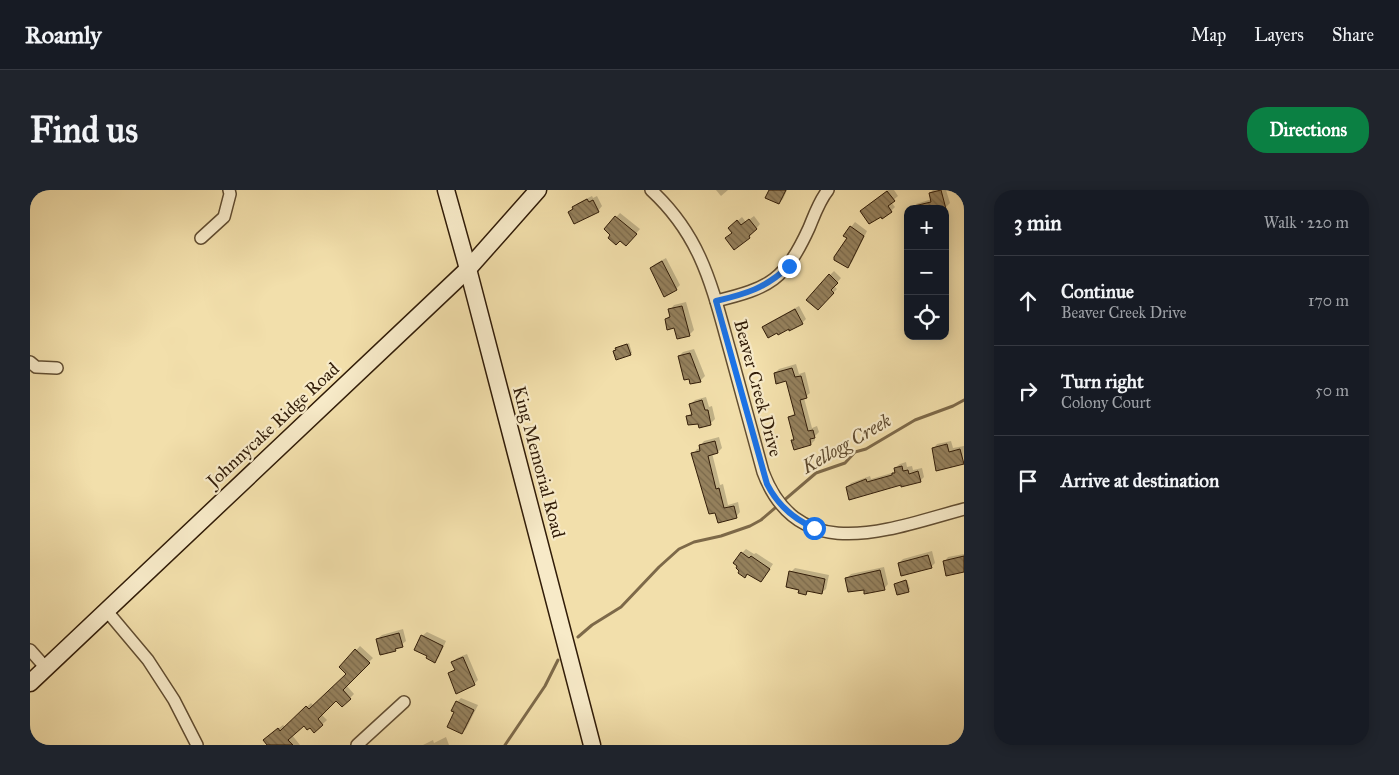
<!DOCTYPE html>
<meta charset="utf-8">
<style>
body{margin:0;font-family:"IM FELL Great Primer",serif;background:#20242c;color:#f1f3f6}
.controls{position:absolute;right:15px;top:15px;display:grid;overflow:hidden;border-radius:10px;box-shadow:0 2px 12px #0003}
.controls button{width:45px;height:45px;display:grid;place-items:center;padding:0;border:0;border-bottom:1px solid #363941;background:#171b24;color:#f1f3f6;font:25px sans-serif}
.stop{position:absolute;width:15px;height:15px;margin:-11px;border:4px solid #1a73e8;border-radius:50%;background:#fff}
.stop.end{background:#1a73e8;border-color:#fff;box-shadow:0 1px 5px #0008}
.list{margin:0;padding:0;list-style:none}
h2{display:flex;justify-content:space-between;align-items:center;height:65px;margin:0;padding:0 20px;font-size:21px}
h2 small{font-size:16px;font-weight:400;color:#9ea1a6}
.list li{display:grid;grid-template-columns:32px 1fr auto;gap:15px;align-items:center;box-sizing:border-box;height:90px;padding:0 20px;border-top:1px solid #363941}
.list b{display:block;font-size:19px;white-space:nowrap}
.list p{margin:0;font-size:16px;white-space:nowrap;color:#9ea1a6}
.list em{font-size:16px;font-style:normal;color:#9ea1a6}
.icon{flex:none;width:28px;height:28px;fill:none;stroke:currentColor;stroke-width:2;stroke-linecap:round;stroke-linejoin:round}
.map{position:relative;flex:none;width:934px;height:555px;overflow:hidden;border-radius:20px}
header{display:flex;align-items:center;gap:30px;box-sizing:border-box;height:70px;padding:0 25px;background:#171b24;border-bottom:1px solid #363941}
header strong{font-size:24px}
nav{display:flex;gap:28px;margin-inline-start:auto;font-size:18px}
.intro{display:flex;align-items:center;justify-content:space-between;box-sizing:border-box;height:120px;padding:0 30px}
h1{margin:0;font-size:35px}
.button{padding:12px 22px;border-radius:20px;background:#0b8043;color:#fff;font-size:18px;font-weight:700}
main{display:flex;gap:30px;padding:0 30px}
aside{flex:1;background:#171b24;border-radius:20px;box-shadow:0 2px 12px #0003}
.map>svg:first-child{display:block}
</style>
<header>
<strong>Roamly</strong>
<nav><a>Map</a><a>Layers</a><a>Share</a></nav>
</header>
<div class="intro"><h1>Find us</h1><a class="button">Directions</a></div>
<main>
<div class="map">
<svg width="934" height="555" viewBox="0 0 934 555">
<defs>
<pattern id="building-back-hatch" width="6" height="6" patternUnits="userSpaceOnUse" patternTransform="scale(1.25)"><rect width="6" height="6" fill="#95815d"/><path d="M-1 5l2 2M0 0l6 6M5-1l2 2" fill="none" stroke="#7a694b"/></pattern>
</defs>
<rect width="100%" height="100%" fill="#f2dfab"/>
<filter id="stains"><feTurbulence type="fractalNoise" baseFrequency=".004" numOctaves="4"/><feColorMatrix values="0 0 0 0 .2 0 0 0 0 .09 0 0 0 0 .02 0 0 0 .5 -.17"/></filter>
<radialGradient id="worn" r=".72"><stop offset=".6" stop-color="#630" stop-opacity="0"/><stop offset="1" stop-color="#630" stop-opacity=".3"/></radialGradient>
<!-- shadow -->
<g fill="#0003">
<path d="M686 0H698L691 6Z"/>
<path d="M740 0H757L753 9 749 13Z"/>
<path d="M858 0H864L868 6 861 12 865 17 861 21H832Z"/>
<path d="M903 0H916L920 13 915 18 883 19 886 14 902 9 900 3Z"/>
<path d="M562 6 563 8 567 6 572 16 568 21 539 22 548 13Z"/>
<path d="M590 23 610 39 596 55 575 39Z"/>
<path d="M724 26 730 34 719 47 696 48 703 42 704 34 712 27 716 32Z"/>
<path d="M825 32 837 41 822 72 817 77 818 48 815 45Z"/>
<path d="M636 68 650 95 646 99 621 78 625 74Z"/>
<path d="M804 81 811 88 804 96 807 99 788 119 800 85Z"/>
<path d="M656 112 664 140 659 145 636 129 641 124 640 120 644 115Z"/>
<path d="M769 116 776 129 772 133 759 137H734L738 133Z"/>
<path d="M599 153 602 163 600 164 587 159 588 157Z"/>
<path d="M664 159 675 186 671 190 661 193 649 166 653 162Z"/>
<path d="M766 174 769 184 775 182 780 203 774 208 782 238 787 236 789 242 784 247 785 250 781 254 763 250 765 248 759 227 765 223 757 190 745 183 749 179Z"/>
<path d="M676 207 679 217 682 216 685 229 681 233 670 236 669 232 657 227 662 222 661 214 665 210Z"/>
<path d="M689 247 692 258 688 262 682 263 690 295 693 294 698 315 708 312 710 322 706 327 689 331 663 264 667 259 671 258 670 256 674 251Z"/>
<path d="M921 251 923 258 934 256 933 273 903 259 907 254Z"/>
<path d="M876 272 877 277 882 276 883 280 892 278 894 287 890 291 872 294 817 297 821 293 840 286 841 289 865 282V278L870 274Z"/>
<path d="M716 359 724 364 726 363 743 374 735 386 712 363Z"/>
<path d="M902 361 905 373 901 377 869 373 873 369Z"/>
<path d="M934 364V381L914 372 918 367Z"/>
<path d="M854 377 858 394 854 399 835 398 817 388 821 384Z"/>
<path d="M765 378 799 385 796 399 791 403 779 400 776 404 771 399 761 382Z"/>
<path d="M877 390 880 399 878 401 865 394Z"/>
<path d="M373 439 376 451 365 460 347 449 352 445Z"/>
<path d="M397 442 416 451 409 467 405 471 392 446Z"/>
<path d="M330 456 343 468 316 495 324 504 312 516 306 509 291 524 297 530 285 541 280 536 274 534 262 545 270 555H239V546L253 535 255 537 281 513 284 516 317 484 311 477Z"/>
<path d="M437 464 448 490 444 494 419 484 425 479 423 472 427 468Z"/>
<path d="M431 508 448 515 436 539 432 543 426 522 427 512Z"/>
<path d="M416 547 419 555H393L403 550 404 553Z"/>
</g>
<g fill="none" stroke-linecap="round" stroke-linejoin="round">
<!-- stream -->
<g stroke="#7d6949" stroke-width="3">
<path d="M548 447 562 435 591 417 629 377 649 359 664 352 691 346 720 336 731 330 786 283 815 273 825 262 836 259 885 230 923 216 934 210"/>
<path d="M475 555 515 496 528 470"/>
</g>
</g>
<!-- building -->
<g fill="url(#building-back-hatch)" stroke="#311c08">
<path d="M739 0H756L749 14 735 8Z"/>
<path d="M911 0 916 19H885L884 16 901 12 899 3Z"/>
<path d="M857 1 865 11 858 16 862 22 852 29 851 27 839 34 830 21Z"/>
<path d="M557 9 559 12 563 10 569 22 544 34 538 22 543 19 542 17Z"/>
<path d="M585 26 607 44 596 56 590 51 586 55 578 48 580 45 574 39Z"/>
<path d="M719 29 727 39 719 46 720 48 704 60 695 48 702 43 698 38 707 30 711 35Z"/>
<path d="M820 36 834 46 818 78 804 70V67L817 48 813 46Z"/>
<path d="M632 71 647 100 634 107 620 78Z"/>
<path d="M799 84 808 93 801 100 804 103 788 120 776 110Z"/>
<path d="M652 116 660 146 647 149 644 138 637 140 635 129 640 127 638 119Z"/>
<path d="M765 119 773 134 759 141V139L748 145 747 143 738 148 732 137Z"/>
<path d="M597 154 601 165 586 170 583 161 586 160 585 158Z"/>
<path d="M660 163 671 192 660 194 659 189 654 190 648 166Z"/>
<path d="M762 178 765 187 771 186 777 208 770 210 778 241 783 240 785 248 780 249 781 255 764 260 761 250H764L758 227 765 225 756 191 746 194 744 183Z"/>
<path d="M672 210 675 220H678L681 235 669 238 668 234 658 235 656 226 662 225 659 214Z"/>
<path d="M685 251 688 263 678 266 686 299 689 298 694 318 704 316 707 328 688 333 685 323 679 324 661 263 670 261 669 255Z"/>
<path d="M917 254 919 262 930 259 934 274 906 281 902 258Z"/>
<path d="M872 276 873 281 878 280 879 284 888 281 891 292 871 297V295L819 310 816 297 836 289 837 292 862 285V283H865L864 278Z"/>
<path d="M711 362 719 368 721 366 740 379 731 392 717 384 715 388 708 383 709 381 706 378 707 376 703 373Z"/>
<path d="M898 365 902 378 871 386 868 373Z"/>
<path d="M934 366V382L916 386 913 371Z"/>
<path d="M850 380 855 400 834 404V400L818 402 815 388Z"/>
<path d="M759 381 795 389 792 404 777 401 776 405 768 403 769 400 756 397Z"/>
<path d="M876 390 879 402 867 405 864 394Z"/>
<path d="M369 443 373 457 365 459 366 461 350 465 346 449Z"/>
<path d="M391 445 413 456 405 473 396 468 397 466 384 460Z"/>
<path d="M325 459 340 473 313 500 321 509 312 517 306 511 288 529 293 535 284 543 280 538 277 540 274 536 258 550 263 555H237L233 550 248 538 250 541 276 516 279 519 316 484 309 477Z"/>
<path d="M433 467 445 495 426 504 418 483 425 480 421 472Z"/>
<path d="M426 511 444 520 432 544 417 537 424 522 421 521Z"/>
</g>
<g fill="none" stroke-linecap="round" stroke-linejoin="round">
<defs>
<g id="street">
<path d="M621 0C672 47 682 97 700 161 711 201 722 242 733 282 769 378 862 338 934 319"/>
<path d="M171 48 194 27 200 4 199 0"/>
<path d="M686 111C740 98 755 90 779 38 784 26 789 11 798 0"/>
<path d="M0 172 6 177 27 178"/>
<path d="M76 420 118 470 144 510 167 555"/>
<path d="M0 460 16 478"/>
<path d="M327 555 374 512"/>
</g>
<g id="secondary">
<path d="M416 0 438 79 562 555"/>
<path d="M0 493 438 79 508 0"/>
</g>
</defs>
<!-- street casing -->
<use href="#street" stroke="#614d31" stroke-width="14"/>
<!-- secondary casing -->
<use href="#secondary" stroke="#311c08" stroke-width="19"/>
<!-- street -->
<use href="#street" stroke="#f7eac8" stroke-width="11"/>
<!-- secondary -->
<use href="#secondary" stroke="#f7eac8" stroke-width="16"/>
</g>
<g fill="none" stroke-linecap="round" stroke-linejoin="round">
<!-- route -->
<path stroke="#1a73e8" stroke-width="6" d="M759 76C736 98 716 104 686 111L737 294C747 314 764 329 784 338"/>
</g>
<g text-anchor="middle" stroke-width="4.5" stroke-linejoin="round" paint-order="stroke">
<!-- street labels -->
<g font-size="18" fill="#311c08" stroke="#f7eac8">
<text transform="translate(728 198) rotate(75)" y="6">Beaver Creek Drive</text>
<text transform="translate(243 235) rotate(-43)" y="6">Johnnycake Ridge Road</text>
<text transform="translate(509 272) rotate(75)" y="6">King Memorial Road</text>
</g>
<!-- water labels -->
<g font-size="19" font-style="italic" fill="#5d492e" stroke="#f7eac8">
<text transform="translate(816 253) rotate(-30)" y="7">Kellogg Creek</text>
</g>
</g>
<rect width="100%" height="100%" filter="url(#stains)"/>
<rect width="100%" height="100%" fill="url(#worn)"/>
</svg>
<div class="controls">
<button>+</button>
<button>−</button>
<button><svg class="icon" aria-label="locate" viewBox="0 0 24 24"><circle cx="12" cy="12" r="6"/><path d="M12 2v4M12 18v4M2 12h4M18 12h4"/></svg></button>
</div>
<div class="stop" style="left:784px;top:338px"></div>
<div class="stop end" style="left:759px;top:76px"></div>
</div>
<aside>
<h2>3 min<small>Walk · 220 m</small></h2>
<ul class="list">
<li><svg class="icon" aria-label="ahead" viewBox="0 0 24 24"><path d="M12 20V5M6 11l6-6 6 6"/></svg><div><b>Continue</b><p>Beaver Creek Drive</p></div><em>170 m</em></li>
<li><svg class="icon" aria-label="right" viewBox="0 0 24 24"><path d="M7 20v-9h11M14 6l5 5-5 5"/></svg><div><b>Turn right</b><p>Colony Court</p></div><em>50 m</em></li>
<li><svg class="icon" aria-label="arrive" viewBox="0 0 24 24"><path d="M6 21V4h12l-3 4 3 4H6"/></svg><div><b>Arrive at destination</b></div></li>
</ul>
</aside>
</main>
